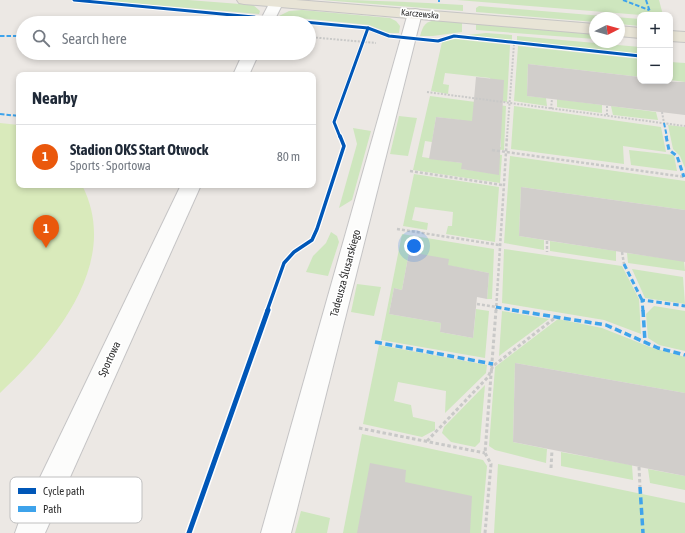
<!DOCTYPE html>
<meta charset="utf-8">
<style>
body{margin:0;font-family:"Asap Condensed",sans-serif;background:#f2f2f3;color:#1f2937}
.controls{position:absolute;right:12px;top:12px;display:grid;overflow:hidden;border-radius:8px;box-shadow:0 2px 6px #0003}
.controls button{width:36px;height:36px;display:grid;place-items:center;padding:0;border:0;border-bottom:1px solid #e0e1e3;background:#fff;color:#1f2937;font:20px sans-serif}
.compass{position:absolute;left:589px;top:12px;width:36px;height:36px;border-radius:50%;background:#fff;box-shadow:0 2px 6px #0003;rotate:84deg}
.you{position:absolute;left:414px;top:246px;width:14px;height:14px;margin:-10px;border:3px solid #fff;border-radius:50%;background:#1a73e8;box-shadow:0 0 0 6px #1a73e833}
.badge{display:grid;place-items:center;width:26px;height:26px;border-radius:50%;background:#ea580c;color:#fff;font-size:13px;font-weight:700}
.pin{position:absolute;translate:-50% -33px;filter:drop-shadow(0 1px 2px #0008)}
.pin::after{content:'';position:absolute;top:21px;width:14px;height:12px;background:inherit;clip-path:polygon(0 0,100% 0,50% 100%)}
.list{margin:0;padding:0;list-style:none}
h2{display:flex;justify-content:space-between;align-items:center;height:52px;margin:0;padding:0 16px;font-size:17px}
h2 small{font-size:13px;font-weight:400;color:#747a83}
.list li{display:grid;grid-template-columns:26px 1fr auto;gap:12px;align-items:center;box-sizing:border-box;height:64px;padding:0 16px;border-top:1px solid #e0e1e3}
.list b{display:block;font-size:15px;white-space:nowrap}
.list p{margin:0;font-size:13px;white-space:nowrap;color:#747a83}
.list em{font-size:13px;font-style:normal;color:#747a83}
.icon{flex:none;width:22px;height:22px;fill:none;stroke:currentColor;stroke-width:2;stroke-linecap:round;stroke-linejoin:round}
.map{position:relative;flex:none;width:685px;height:533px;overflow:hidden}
.search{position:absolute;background:#fff;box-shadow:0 2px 6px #0003;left:16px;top:16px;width:300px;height:44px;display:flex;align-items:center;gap:10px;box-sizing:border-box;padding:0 14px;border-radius:22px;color:#747a83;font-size:15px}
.panel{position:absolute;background:#fff;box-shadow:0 2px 6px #0003;left:16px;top:72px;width:300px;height:116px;border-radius:8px}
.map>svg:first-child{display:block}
</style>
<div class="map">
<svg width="685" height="533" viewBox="0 0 685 533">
<rect width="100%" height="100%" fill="#ece8e4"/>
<!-- green -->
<g fill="#cee6be">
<path d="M95 0H188L253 5 260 11 259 14Z"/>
<path d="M322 0C370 0 416 2 463 5V11Z"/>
<path d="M457 0H659L663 15H641Z"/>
<path d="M479 6 640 19V26L619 24V18H595V22L476 12V8Z"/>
<path d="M302 10 390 18 396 21 400 26 399 33H389L369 25 279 16 289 11Z"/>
<path d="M437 20 462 22V32L433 36H420C423 25 426 21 437 20Z"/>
<path d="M476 23 595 33V39L476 30Z"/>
<path d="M486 33 512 35V41L467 35Z"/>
<path d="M517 36 640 47V54L517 41Z"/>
<path d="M455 39 510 45 507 102 498 101 490 78 445 73 443 84 449 85 448 94 431 91 442 42Z"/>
<path d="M518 46 640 59V77L528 64 527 96 546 98 547 106 514 101Z"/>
<path d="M670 62 685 63V82L670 80Z"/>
<path d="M430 96 506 106 504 150 492 149V146L501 147V130L460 120 436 117 432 142 425 141 422 157 462 163V169L490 173 491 154 502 155 500 183 413 170Z"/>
<path d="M557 99 602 105V113L557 107Z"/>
<path d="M514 106 661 127 666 152 623 146 624 164 511 149Z"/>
<path d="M611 106 656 112 658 120 613 115Z"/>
<path d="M399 116 417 118 408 156 390 154Z"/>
<path d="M668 125 685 127V168L680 156 673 149Z"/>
<path d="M353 128 371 131 352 200 339 208 357 144Z"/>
<path d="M629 150 674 155 677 171 631 165Z"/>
<path d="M510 156 685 181V210L521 187 519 236 544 240V250L504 243Z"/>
<path d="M414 174 499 187 495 242 446 234 448 226H452L453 212 415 207 412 220 428 223 427 230 403 226Z"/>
<path d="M331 232 337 236 339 242 328 276 306 272 313 256 326 243Z"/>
<path d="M402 234 494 249 492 299H487L489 273 439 264 409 252 402 290 394 288 389 314 441 323 440 332 473 338 476 309 489 311 485 358 381 340Z"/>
<path d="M550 241 616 251V261L550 251Z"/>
<path d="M504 249 622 266 639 299 641 334 604 320 502 303Z"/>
<path d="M627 253 684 261 685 271 628 263Z"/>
<path d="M632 269 683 277 685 304 645 298Z"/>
<path d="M357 284 381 287 374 316 351 312Z"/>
<path d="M654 306 685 311V351L659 345 648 338 646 314Z"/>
<path d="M502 311 549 319 499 356Z"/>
<path d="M558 319 602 328 650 347 685 357V393L515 363 513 442 547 449 546 463 495 450 489 446 495 367Z"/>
<path d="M379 345 487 365 486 373 445 413 446 391 398 382 394 401 411 405 413 417 435 422V430L422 437 363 424Z"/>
<path d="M485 385 480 442 475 447 451 442 442 433 444 427Z"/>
<path d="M362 434 483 460 487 466 481 533H343Z"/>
<path d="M561 452 632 465 633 480 561 466Z"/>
<path d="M498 464 685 503V533H494Z"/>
<path d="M648 469 685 476V490L650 483Z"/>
<path d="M301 511 330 518 327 533H295Z"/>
</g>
<!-- pitch -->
<path fill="#d9eabb" d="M0 123 19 125V185H82C122 263 54 342 0 393Z"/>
<!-- building -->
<g fill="#d1cecb">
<path d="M528 64 640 77V81L685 82V115L527 96Z"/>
<path d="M476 77 504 80 499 175 461 169 462 163 429 159 436 117 472 121Z"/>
<path d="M521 187 685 210V262L519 236Z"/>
<path d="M409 252 449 259 448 265 489 273 487 299 477 297 473 338 440 332 441 323 389 314 394 288 402 290Z"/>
<path d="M515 363 685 393V476L513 442Z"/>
<path d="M370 463 406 470 405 482 472 496 470 533H357Z"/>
</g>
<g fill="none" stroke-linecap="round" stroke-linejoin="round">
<defs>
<g id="minor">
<path d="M271 0H281L283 3 273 23H259Z"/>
<path d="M415 9 420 10 422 13 291 533H261L408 13 410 10Z"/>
<path d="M243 53H259L249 75H233Z"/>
<path d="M181 185H201L45 533H15L20 519Z"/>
</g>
<g id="major">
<path d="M237 0H296L595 24V34L244 4 239 3Z"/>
<path d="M619 26 640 28V38L619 36Z"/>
<path d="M670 31 685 32V42L670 41Z"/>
</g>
</defs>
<!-- minor casing -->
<use href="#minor" stroke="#c5c4c5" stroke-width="2"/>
<!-- major casing -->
<use href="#major" stroke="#c6c5c4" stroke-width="2"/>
<!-- path-far2 -->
<g stroke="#c9c9c8" stroke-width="2" stroke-dasharray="2 1.5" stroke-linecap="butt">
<path d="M309 37 376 43"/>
<path d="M427 92 685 126"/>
<path d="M607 106V116"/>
<path d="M551 109 552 99"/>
<path d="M662 112 664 123"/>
<path d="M507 137 514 44"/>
</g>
<!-- path-far1 -->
<g stroke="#c9c9c8" stroke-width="2.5" stroke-dasharray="3 2" stroke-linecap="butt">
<path d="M492 150 685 177"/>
<path d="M410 171 502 185"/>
<path d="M397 229 499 245"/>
<path d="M547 241V252"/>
<path d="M622 252 624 264"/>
<path d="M477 304 496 307"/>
<path d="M496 311 507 136"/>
</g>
<!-- path -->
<g stroke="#c9c9c8" stroke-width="3" stroke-dasharray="3.5 2.5" stroke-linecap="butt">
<path d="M359 428 485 453"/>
<path d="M427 441 488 377 493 366 556 317"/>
<path d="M639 467 640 487"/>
<path d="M551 468 552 450"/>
<path d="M485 533 491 464 485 453 496 310"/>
</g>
<!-- minor -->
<use href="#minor" fill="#fcfcfb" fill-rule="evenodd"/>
<!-- major -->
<use href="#major" fill="#e8e4d6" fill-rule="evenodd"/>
<!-- quiet-far2 -->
<g stroke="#3ea3eb" stroke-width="2" stroke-dasharray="4.5 2" stroke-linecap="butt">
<path d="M439 0V2"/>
<path d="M623 0 649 10"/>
<path d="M646 0 651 15"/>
<path d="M0 36H23"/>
<path d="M0 114 19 116"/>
<path d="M664 123 667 137"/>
</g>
<!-- quiet-far1 -->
<g stroke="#3ea3eb" stroke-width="3" stroke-dasharray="5.5 3" stroke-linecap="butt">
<path d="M666 136 669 150 677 156 684 177"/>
<path d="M624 264 642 300"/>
<path d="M496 307 519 311"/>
<path d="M643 311 642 300 685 306"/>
</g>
<!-- quiet -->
<g stroke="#3ea3eb" stroke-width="3.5" stroke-dasharray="7 3.5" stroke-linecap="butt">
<path d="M512 310 606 325 658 348 685 355"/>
<path d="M643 310 645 342"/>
<path d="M375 342 493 364"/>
<path d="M640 487 643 533"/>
</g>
<defs>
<g id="cycleway-far2">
<path d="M74 0 368 28 389 36 438 41 454 36 640 56"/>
<path d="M340 137 334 122 368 28"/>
</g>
<path id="cycleway-far1" d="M267 311 284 263 294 252 312 240 317 229 344 146 340 136"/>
<path id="cycleway" d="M189 533 268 310"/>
</defs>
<!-- cycleway-far2 casing -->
<use href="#cycleway-far2" stroke="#fff" stroke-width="5"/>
<!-- cycleway-far1 casing -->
<use href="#cycleway-far1" stroke="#fff" stroke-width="6"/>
<!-- cycleway casing -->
<use href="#cycleway" stroke="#fff" stroke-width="8"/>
<!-- cycleway-far2 -->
<use href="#cycleway-far2" stroke="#0057b8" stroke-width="3"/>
<!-- cycleway-far1 -->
<use href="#cycleway-far1" stroke="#0057b8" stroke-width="3.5"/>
<!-- cycleway -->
<use href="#cycleway" stroke="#0057b8" stroke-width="5"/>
</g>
<g text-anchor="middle" stroke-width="3.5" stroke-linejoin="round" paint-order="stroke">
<!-- far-street labels -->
<g font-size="9" fill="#2e2e2e" stroke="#fff">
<text transform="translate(420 14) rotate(5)" y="3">Karczewska</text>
</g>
<!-- street labels -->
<g font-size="11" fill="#2e2e2e" stroke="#fff">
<text transform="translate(345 273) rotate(-75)" y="4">Tadeusza Ślusarskiego</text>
<text transform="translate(109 359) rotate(-65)" y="4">Sportowa</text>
</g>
</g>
<!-- legend -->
<rect x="10" y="477" width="132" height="46" rx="6" fill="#fff" stroke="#c0c0c0" stroke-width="1"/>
<rect x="18" y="488" width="18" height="6" fill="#0057b8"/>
<rect x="18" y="506" width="18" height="6" fill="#3ea3eb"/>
<g font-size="11" fill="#2e2e2e">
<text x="43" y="495">Cycle path</text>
<text x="43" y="513">Path</text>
</g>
</svg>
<div class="controls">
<button>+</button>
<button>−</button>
</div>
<svg class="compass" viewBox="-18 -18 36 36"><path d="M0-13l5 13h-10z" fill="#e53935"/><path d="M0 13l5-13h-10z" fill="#747a83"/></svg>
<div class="you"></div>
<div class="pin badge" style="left:46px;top:248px">1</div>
<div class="search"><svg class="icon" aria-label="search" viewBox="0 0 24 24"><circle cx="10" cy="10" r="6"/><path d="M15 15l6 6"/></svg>Search here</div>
<section class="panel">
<h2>Nearby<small></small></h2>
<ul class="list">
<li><span class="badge">1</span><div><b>Stadion OKS Start Otwock</b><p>Sports · Sportowa</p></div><em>80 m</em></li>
</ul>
</section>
</div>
